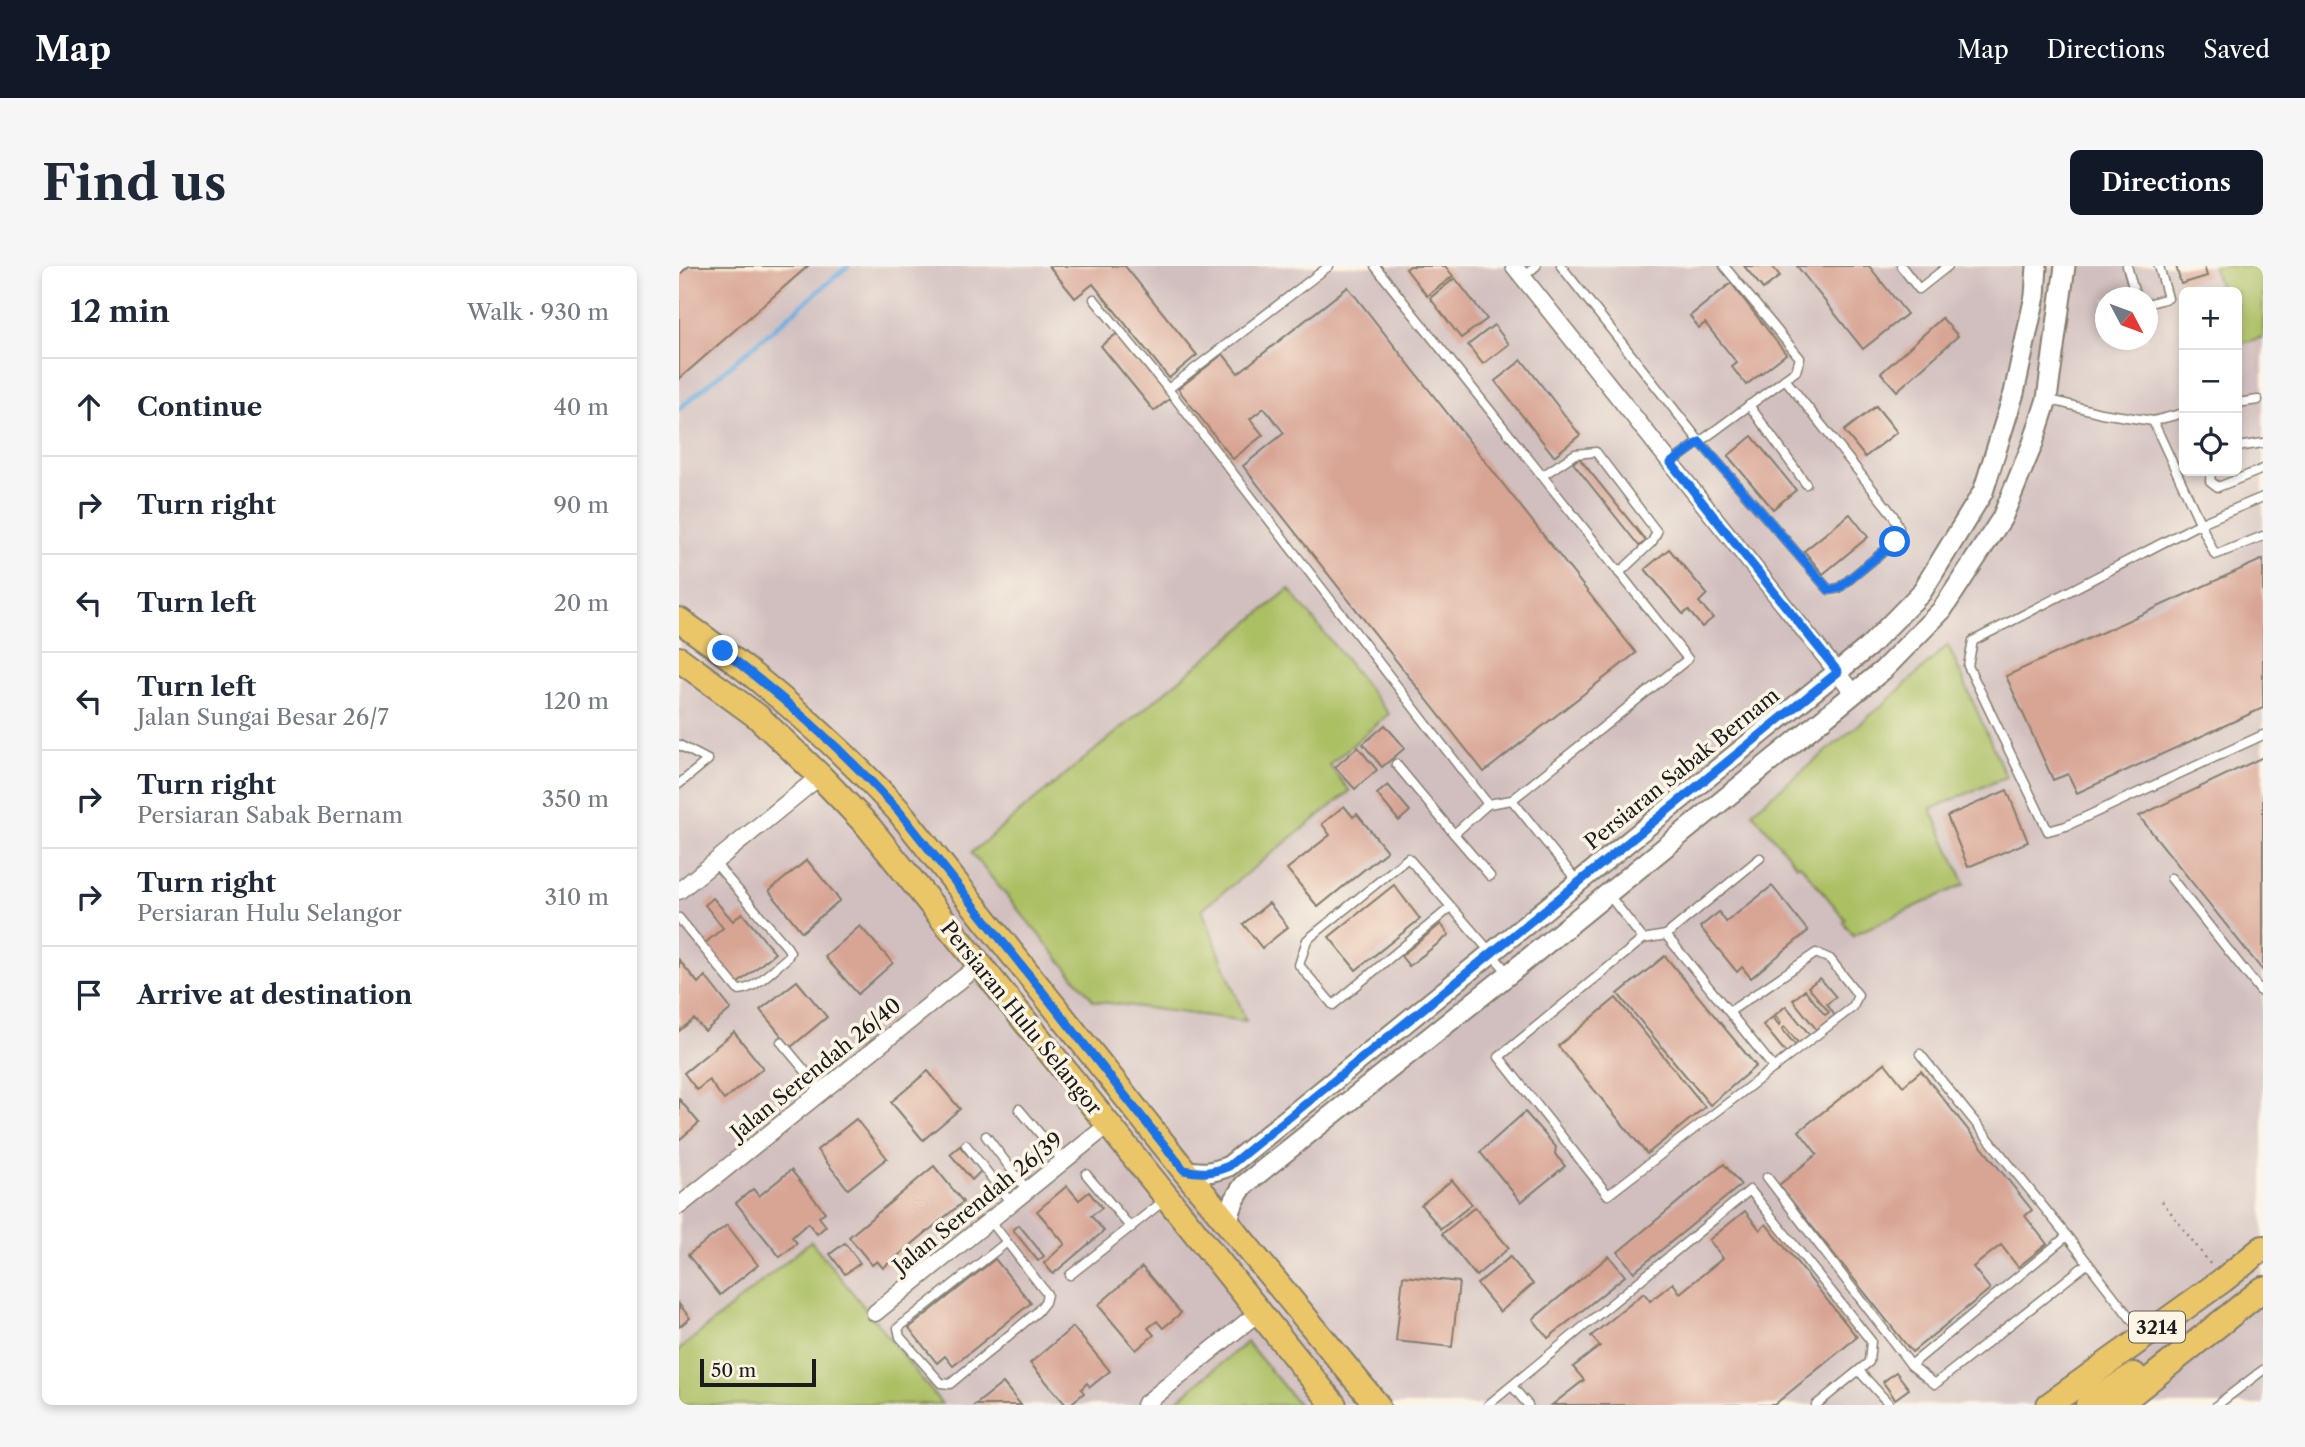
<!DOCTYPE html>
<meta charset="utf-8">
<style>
body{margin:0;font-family:"Libre Caslon Text",serif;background:#f6f6f7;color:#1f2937}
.controls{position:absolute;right:21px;top:21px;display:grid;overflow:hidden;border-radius:10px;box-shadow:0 4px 10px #0003}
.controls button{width:63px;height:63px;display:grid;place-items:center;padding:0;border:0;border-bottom:2px solid #e0e1e3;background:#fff;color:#1f2937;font:35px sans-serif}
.compass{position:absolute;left:1416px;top:21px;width:63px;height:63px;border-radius:50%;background:#fff;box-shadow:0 4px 10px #0003;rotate:131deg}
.scale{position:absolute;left:21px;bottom:18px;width:116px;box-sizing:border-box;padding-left:7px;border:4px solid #1c1c1c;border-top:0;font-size:19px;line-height:24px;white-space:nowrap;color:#1c1c1c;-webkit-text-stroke:5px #fcf5e5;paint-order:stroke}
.stop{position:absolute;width:21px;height:21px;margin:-16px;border:5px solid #1a73e8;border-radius:50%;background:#fff}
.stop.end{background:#1a73e8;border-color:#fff;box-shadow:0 2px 7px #0008}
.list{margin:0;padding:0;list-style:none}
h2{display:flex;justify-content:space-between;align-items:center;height:91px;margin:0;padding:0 28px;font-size:30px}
h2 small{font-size:23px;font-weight:400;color:#747a83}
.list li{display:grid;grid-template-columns:46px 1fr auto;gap:21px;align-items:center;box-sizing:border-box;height:98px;padding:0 28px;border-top:2px solid #e0e1e3}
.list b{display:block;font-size:26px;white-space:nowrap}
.list p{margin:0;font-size:23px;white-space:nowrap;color:#747a83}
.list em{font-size:23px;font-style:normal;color:#747a83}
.icon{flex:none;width:38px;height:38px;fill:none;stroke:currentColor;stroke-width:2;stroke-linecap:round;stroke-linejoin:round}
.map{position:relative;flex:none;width:1584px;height:1139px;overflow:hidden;border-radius:10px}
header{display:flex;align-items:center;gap:42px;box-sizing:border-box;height:98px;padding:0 35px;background:#111827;color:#fff}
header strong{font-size:33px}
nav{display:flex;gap:38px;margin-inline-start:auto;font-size:24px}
.intro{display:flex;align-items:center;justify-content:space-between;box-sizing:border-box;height:168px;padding:0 42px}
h1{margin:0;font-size:49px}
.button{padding:18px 32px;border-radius:10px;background:#111827;color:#fff;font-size:24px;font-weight:700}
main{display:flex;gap:42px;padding:0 42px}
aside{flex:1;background:#fff;border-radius:10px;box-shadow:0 4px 10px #0003}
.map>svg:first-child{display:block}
</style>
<header>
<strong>Map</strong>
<nav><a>Map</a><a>Directions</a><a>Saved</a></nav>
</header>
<div class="intro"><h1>Find us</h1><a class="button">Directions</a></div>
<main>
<aside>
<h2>12 min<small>Walk · 930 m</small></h2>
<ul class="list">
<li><svg class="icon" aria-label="ahead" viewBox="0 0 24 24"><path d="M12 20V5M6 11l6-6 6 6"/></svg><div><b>Continue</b></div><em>40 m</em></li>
<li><svg class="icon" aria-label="right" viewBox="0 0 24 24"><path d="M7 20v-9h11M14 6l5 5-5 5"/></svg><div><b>Turn right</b></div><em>90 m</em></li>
<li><svg class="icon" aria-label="left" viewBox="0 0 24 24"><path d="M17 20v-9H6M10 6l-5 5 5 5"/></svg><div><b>Turn left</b></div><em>20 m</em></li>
<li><svg class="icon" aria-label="left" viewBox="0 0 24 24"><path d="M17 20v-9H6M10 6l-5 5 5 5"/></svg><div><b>Turn left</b><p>Jalan Sungai Besar 26/7</p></div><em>120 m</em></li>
<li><svg class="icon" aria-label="right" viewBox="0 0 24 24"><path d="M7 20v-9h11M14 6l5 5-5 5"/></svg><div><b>Turn right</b><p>Persiaran Sabak Bernam</p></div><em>350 m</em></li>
<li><svg class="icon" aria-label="right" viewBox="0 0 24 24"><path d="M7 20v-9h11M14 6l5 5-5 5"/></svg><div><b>Turn right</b><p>Persiaran Hulu Selangor</p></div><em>310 m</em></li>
<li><svg class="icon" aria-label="arrive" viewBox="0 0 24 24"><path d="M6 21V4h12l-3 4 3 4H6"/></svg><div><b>Arrive at destination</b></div></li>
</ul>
</aside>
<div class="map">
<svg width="1584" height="1139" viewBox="0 0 1584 1139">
<rect width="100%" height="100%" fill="#fcf5e5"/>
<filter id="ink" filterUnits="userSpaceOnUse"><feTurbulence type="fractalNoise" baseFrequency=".0143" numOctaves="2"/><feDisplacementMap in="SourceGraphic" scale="14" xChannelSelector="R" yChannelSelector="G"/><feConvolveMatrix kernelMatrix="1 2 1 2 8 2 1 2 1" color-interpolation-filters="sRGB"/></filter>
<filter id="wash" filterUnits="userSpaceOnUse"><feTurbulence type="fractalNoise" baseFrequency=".00686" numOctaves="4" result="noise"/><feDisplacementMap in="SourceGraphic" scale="28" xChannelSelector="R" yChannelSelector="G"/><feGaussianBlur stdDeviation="1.57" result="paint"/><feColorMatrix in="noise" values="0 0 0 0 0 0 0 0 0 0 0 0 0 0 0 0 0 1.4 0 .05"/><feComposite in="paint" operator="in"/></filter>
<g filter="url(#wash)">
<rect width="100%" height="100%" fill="#ebe1be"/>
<!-- industrial -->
<path fill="#d1bfbf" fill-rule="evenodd" d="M0 0H1584V1139H0ZM1505 26H1558V205H1505ZM1426 32H1468V74H1426Z"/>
<!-- green -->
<g fill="#abbf63" stroke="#646e40" stroke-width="2">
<path d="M1534 0H1584V71L1558 79V26H1542Z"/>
<path d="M610 323 710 448 650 499 671 525 523 643 567 755 415 735 292 587Z"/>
<path d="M1269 379 1327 511 1252 543 1286 618 1174 669 1164 656 1166 653 1121 598 1118 600 1073 546 1205 438Z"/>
<path d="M132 975 263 1138 0 1139V1084Z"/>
<path d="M568 1076 620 1139H492Z"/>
</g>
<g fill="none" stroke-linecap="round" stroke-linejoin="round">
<!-- stream -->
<path stroke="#6baee0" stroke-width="4.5" d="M0 143 169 0"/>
</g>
<g id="blocks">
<!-- building -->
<g fill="#d8a494">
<path d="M10 0H129L0 113V9Z"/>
<path d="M370 0H446L518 89 490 112 414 18 396 32Z"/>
<path d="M731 0H766L774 10 748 30 727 3Z"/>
<path d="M1065 0H1093L1101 10 1084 23Z"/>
<path d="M1118 0H1190L1228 48 1184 83Z"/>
<path d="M1497 0H1525L1528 10 1502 18Z"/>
<path d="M776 12 808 53 782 72 751 32Z"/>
<path d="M1052 17 1107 88 1067 119 1053 101 1058 97 1026 57 1020 62 1011 50Z"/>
<path d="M669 21 957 387 805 506 564 200 605 167 585 142 571 153 584 169 554 193 499 123 544 88 559 107Z"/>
<path d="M1263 52 1279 70 1218 125 1202 107Z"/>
<path d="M815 59 830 78 804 98 789 79Z"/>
<path d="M440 66 493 131 475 145 422 80Z"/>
<path d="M843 94 901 169 875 190 816 115Z"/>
<path d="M1197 140 1218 166 1186 191 1165 165Z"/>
<path d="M1073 170 1117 224 1094 243 1049 190Z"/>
<path d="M900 192 967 275 960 280 894 197Z"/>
<path d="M1171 248 1189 271 1144 308 1125 285Z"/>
<path d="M990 283 1028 328 1020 336 1034 352 1023 361 1009 344 1004 348 966 303Z"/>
<path d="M1584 293V442L1398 527 1389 508 1374 514 1327 410Z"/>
<path d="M706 459 726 482 703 501 684 478Z"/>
<path d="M679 481 698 504 676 523 656 501Z"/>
<path d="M1584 491V705L1460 550Z"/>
<path d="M709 519 731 545 720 555 698 528Z"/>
<path d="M1328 524 1349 576 1289 601 1268 550Z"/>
<path d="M665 540 674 551 678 548 708 585 639 641 608 603 651 569 643 558Z"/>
<path d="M128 594 161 634 123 666 90 625Z"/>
<path d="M715 619 741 653 677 704 650 671Z"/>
<path d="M1093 620 1129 665 1072 712 1063 701 1058 706 1021 661 1040 646 1047 656Z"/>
<path d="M34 632 54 655 63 647 96 687 58 718 25 678 44 662 26 639Z"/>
<path d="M590 637 609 661 583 682 564 658Z"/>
<path d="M762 658 770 669 730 700 722 690Z"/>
<path d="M181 660 214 697 179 728 146 691Z"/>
<path d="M986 690 1077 800 1031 839 939 728Z"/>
<path d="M0 694 19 717 26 710 52 743 26 765 15 753 0 765Z"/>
<path d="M1141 712 1157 731 1148 738 1156 750 1138 764 1114 734 1126 724 1146 749 1150 746 1129 721Z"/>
<path d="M118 715 148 751 112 781 81 744Z"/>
<path d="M937 732 1026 841 968 888 879 780Z"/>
<path d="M1107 740 1131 769 1120 778 1106 761 1103 763 1117 780 1108 788 1084 759 1094 751 1100 759 1102 757 1096 749Z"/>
<path d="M55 766 84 802 45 834 30 814 18 824 5 807Z"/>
<path d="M1206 797 1224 820 1242 805 1353 944 1346 950 1368 978 1339 1001 1322 979 1294 1001 1311 1023 1233 1086 1100 919 1138 888 1120 865Z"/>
<path d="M249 805 281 843 244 874 212 836Z"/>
<path d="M0 833 20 857 0 874Z"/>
<path d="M846 846 877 881 876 888 886 900 842 936 801 886Z"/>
<path d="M177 853 208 892 169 923 138 884Z"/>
<path d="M281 880 302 905 293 914 271 888Z"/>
<path d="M1045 898 1062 919 955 1006 939 986Z"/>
<path d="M255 900 284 936 204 1002 198 995 193 999 170 971Z"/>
<path d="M112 904 146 946 140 951 147 960 138 968 129 957 113 971 118 977 101 991 57 937 74 923 80 930Z"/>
<path d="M773 914 793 938 762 963 742 939Z"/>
<path d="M388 920 400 934 410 926 423 942 412 950 425 965 374 1008 365 997 386 978 358 945Z"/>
<path d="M796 941 830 982 797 1010 763 968Z"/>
<path d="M1066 945 1081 964 1087 958 1178 1071 1095 1139H873L905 1114 894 1101 921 1080 912 1070 965 1027 971 1035 994 1017 1001 1027 1044 992 1030 974Z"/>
<path d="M48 959 79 999 41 1029 9 989Z"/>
<path d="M340 959 365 990 359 995 334 964Z"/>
<path d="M166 977 181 997 166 1008 151 988Z"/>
<path d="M930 990 946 1010 869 1072 854 1053Z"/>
<path d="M831 991 854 1018 821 1046 798 1018Z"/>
<path d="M316 993 352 1037 274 1100 266 1090 258 1097 230 1062Z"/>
<path d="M463 1001 502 1047 484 1062 478 1055 469 1062 475 1069 457 1084 419 1039Z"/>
<path d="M724 1010 780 1016 773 1081 717 1075Z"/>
<path d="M0 1038 11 1052 0 1061Z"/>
<path d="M394 1061 431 1105 411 1121 408 1117 402 1123 405 1127 390 1139H387L351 1097Z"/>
<path d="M1217 1106 1230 1123 1216 1133 1204 1116Z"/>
<path d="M324 1117 342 1139H296Z"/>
</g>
</g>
</g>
<g filter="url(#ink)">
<use href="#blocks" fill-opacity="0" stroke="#847e6d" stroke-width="2"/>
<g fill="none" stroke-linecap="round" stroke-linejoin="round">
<defs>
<g id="service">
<path d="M696 0 1009 393 833 534 898 615"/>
<path d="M882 0 1021 176 1150 324 1160 322 1216 276 1220 262 1214 249 1106 113"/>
<path d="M1222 0 1240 23 1269 0"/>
<path d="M1448 0 1457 32"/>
<path d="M844 11 857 0"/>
<path d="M415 33 489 123 809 538 833 534"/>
<path d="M1468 38 1489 32 1480 0"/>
<path d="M489 123 650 0"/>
<path d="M1368 133 1422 147 1474 155 1536 289 1584 270"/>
<path d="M1558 137 1579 134"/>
<path d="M1070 139 1127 218"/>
<path d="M1474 155 1505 147"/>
<path d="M1558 181 1584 177"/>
<path d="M992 197 1117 105 1121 92 1045 0"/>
<path d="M1532 205 1531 215 1539 221 1584 203"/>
<path d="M863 210 896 188 917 186 978 266 973 276 940 307"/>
<path d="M1584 231 1522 257 1294 375 1289 400 1369 565 1387 560 1584 469"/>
<path d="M0 479 29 494 0 518"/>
<path d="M717 498 775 568"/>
<path d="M809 538 775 568 811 610"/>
<path d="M1492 612 1584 728"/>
<path d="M929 628 964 673 820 791 929 929 1174 741 1179 729 1151 693 1137 687 1050 746 987 669 964 673"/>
<path d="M772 641 654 739 620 699 628 674 729 592C763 630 797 669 830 708"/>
<path d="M0 652 59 724C76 724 95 702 108 692L111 686 108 681 35 596"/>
<path d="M987 669 1081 592"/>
<path d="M1050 746 1095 802"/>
<path d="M102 776 143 825"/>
<path d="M1241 788 1388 970 1463 1067"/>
<path d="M340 843 384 895"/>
<path d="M307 870 348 924"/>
<path d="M287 879 332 937"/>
<path d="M407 908 452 962"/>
<path d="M1088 911 1232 1099 1388 970"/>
<path d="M311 954 368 1028 366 1036 358 1046 271 1118 262 1117 221 1071 219 1062 328 976"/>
<path d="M391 1009 487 933"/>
<path d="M1232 1099 1256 1118 1409 997"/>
<path d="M1180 1105 1211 1139"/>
<path d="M833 1120 849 1139"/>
<path d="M809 1139 1071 924 1192 1075 1190 1096 1137 1139"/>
<path d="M1538 1139 1584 1104"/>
</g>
<g id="minor">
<path d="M835 0 1175 427"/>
<path d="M0 625 141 510"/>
<path d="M0 940 299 700"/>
<path d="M196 1047 429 859"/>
<path d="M465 1139 581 1045"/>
</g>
<g id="tertiary">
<path d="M505 904C523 908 533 907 550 900L1189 381 1242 327 1304 226 1335 127 1356 30 1358 0"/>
<path d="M549 959C551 943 555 933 565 919L830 708 1204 404 1263 344 1323 252 1354 177 1368 133 1386 0"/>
</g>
<g id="primary">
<path d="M0 354C82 411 151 471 219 544L505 904 698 1139"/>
<path d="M0 393 78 450 141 510 189 560 655 1139"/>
<path d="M1370 1139 1544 1014 1584 982"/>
<path d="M1409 1139 1455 1109"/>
<path d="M1439 1139 1584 1023"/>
</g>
</defs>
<!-- service casing -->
<use href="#service" stroke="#847e6d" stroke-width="11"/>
<!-- minor casing -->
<use href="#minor" stroke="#847e6d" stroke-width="19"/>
<!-- tertiary casing -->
<use href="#tertiary" stroke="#847e6d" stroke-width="23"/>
<!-- primary casing -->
<use href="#primary" stroke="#847e6d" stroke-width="28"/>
<!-- path -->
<path stroke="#847e6d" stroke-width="2.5" stroke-dasharray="2 5" stroke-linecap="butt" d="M1483 935 1532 999"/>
<!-- service -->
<use href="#service" stroke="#fff" stroke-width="8"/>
<!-- minor -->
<use href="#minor" stroke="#fff" stroke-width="16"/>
<!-- tertiary -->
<use href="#tertiary" stroke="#fff" stroke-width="19"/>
<!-- primary -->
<use href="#primary" stroke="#ebc669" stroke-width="24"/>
</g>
</g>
<g fill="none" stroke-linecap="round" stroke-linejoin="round" filter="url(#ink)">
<!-- route -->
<path stroke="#1a73e8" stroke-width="9" d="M44 385C108 434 164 484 219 544L505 904C523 908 533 907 550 900L1159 406 992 197 1021 176 1150 324 1160 322 1216 276"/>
</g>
<g text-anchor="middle" stroke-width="7" stroke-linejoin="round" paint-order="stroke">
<!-- shield labels -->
<rect fill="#fcf5e5" stroke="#5f5d58" stroke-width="2" x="1450" y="1045.5" width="56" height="31" rx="5"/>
<g font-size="19" font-weight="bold" fill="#1c1c1c">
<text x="1478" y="1068">3214</text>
</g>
<!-- street labels -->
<g font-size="21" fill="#1c1c1c" stroke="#fcf5e5">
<text transform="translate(1003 503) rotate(-39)" y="7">Persiaran Sabak Bernam</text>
<text transform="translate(342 752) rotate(51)" y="7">Persiaran Hulu Selangor</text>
<text transform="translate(137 803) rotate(-39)" y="7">Jalan Serendah 26/40</text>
<text transform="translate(299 937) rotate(-39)" y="7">Jalan Serendah 26/39</text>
</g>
</g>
</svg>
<div class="controls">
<button>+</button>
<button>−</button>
<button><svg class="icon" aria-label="locate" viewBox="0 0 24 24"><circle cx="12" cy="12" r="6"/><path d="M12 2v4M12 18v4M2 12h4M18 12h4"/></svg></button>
</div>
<svg class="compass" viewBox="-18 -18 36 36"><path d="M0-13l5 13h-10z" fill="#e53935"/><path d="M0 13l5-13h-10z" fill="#747a83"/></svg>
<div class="scale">50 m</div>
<div class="stop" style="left:1216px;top:276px"></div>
<div class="stop end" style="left:44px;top:385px"></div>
</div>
</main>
